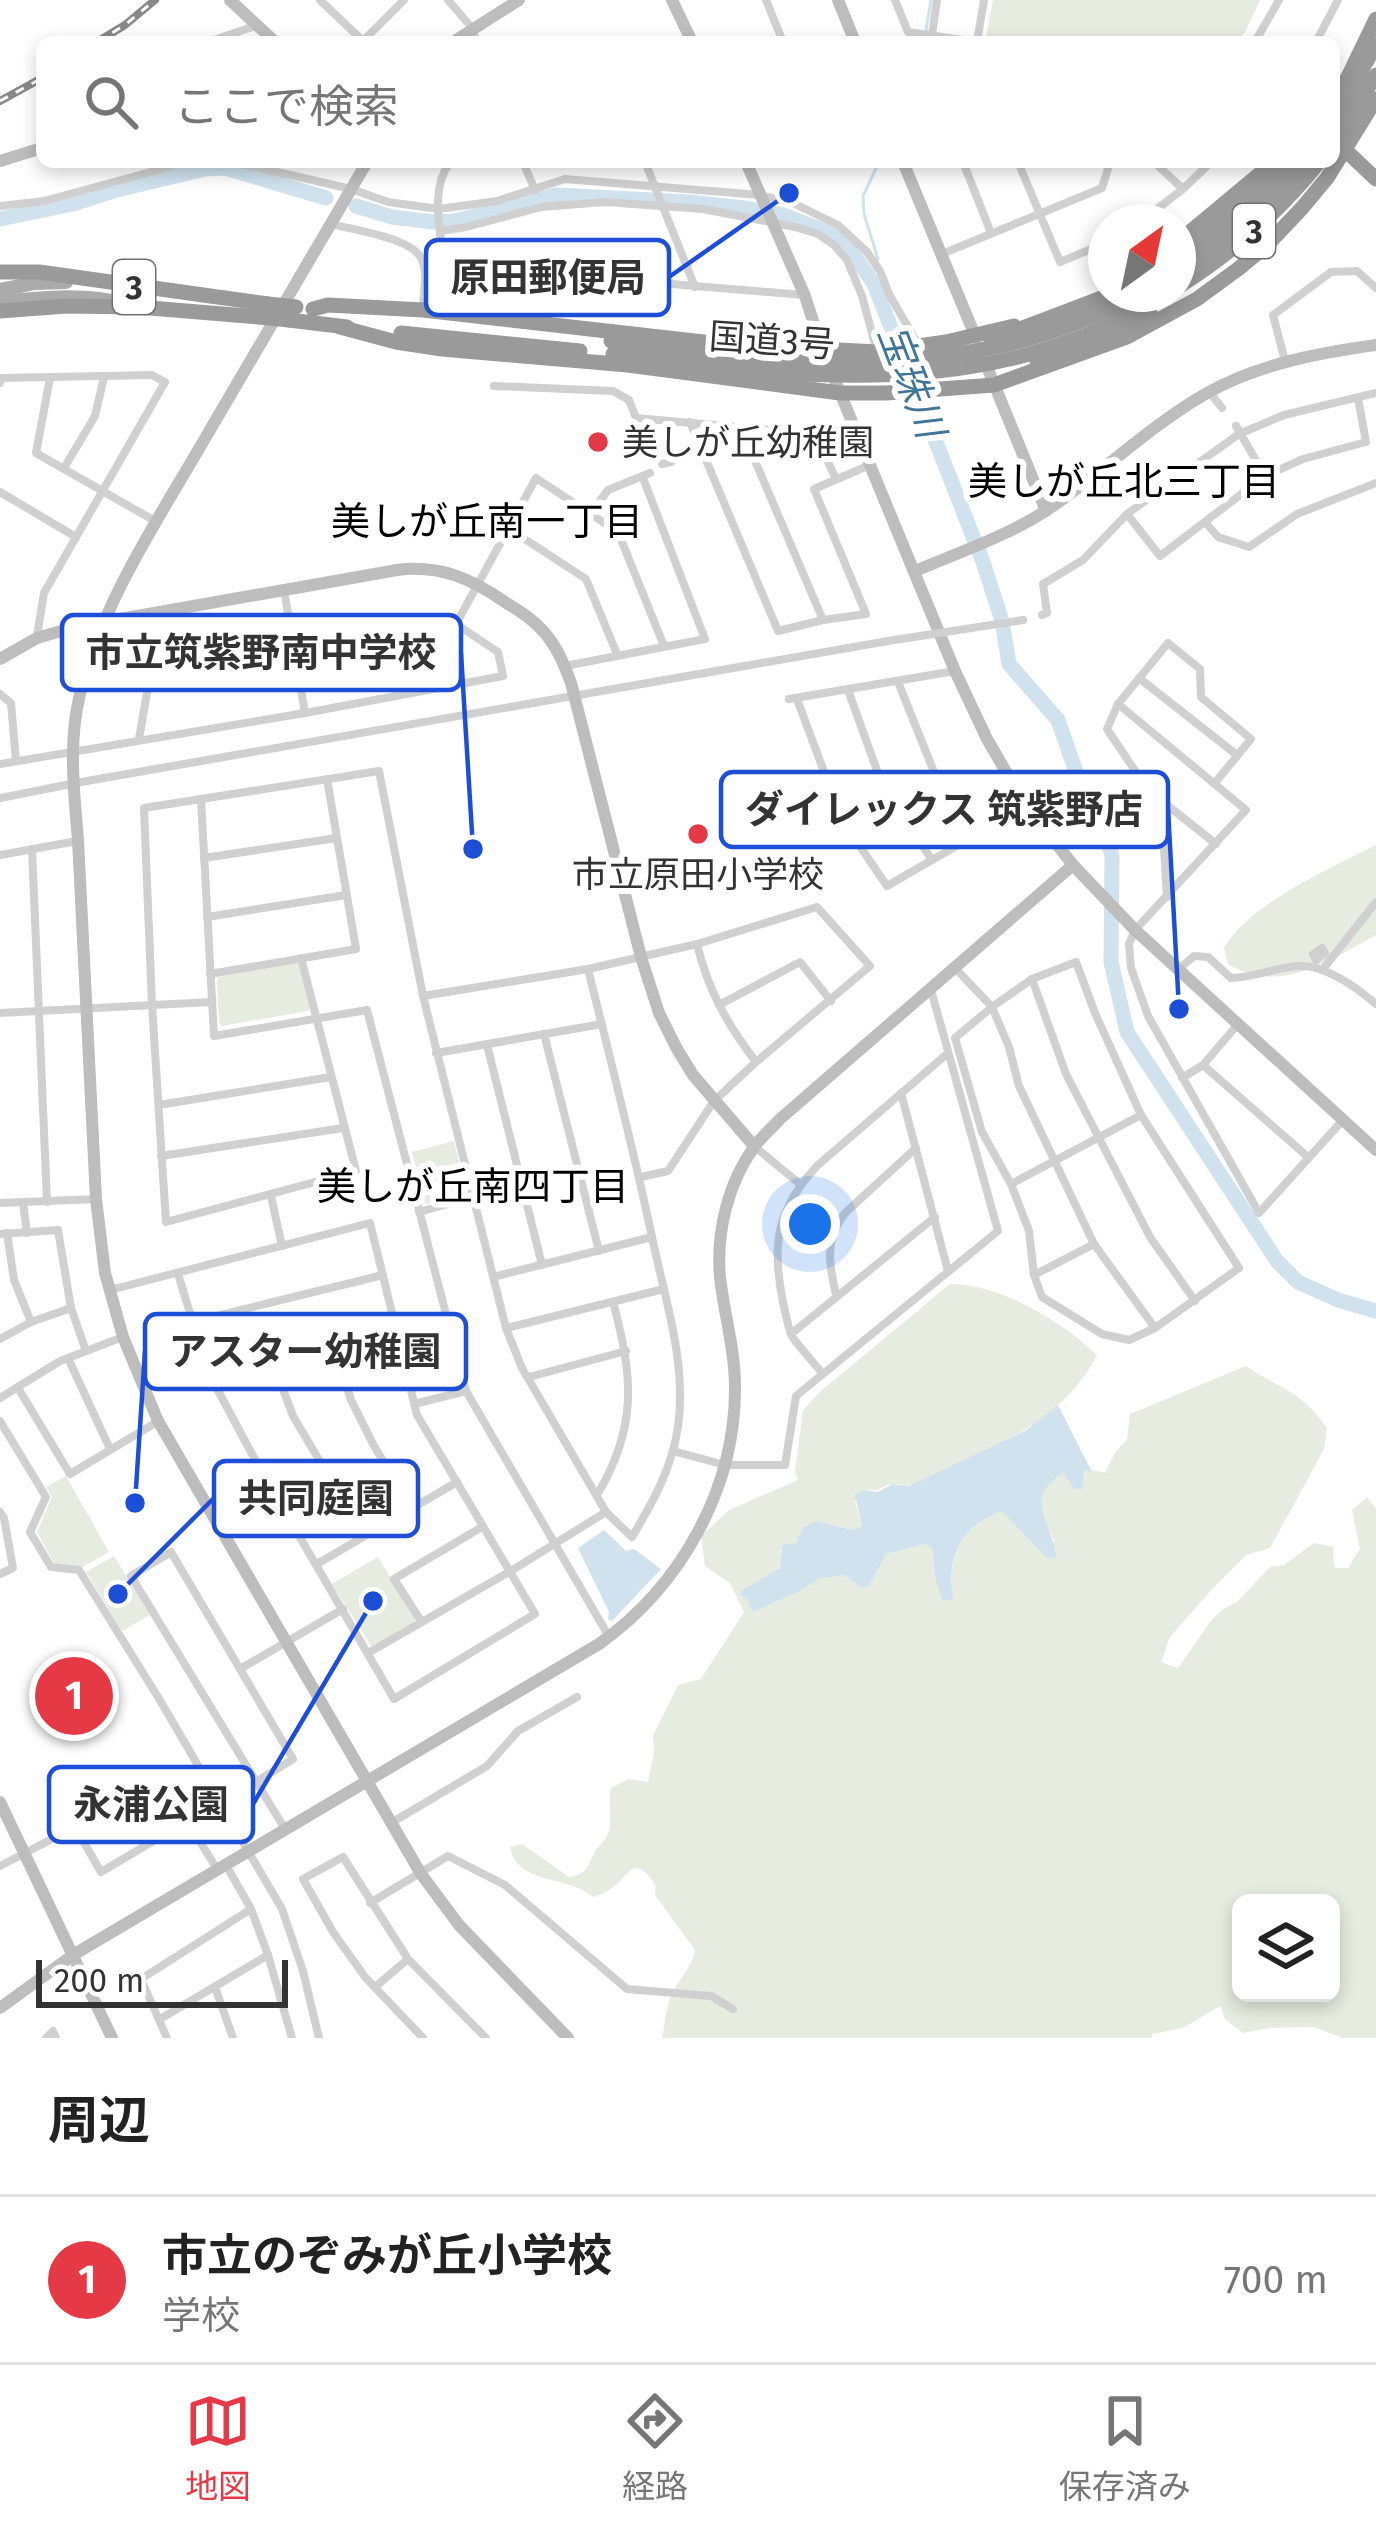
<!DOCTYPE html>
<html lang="ja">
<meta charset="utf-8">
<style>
body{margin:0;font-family:"Fira Sans","Noto Sans JP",sans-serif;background:#f2f2f2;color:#222}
.controls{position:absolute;right:36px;bottom:36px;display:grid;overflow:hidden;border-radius:18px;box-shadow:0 6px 18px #0003}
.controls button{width:108px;height:108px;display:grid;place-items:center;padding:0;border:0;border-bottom:3px solid #e0e0e0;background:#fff;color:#222;font:60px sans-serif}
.compass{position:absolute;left:1088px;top:204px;width:108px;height:108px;border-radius:50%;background:#fff;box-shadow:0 6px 18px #0003;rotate:33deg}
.scale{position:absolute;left:36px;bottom:30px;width:252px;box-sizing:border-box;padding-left:12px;border:6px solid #333;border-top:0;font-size:33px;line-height:42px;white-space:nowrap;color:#333;-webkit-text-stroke:9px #fff;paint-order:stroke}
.you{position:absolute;left:810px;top:1224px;width:42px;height:42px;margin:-30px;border:9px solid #fff;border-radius:50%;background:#1a73e8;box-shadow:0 0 0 18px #1a73e833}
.badge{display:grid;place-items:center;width:78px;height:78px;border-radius:50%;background:#e63946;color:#fff;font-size:39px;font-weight:700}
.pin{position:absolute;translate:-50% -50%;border:6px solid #fff;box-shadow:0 3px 12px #0006}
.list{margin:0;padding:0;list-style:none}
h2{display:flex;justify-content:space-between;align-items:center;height:156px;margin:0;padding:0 48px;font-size:51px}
h2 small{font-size:39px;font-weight:400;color:#767676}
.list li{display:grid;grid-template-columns:78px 1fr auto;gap:36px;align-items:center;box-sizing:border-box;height:168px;padding:0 48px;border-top:3px solid #e0e0e0}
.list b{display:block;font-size:45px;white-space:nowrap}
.list p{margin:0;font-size:39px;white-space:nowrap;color:#767676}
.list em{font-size:39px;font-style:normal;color:#767676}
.icon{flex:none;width:66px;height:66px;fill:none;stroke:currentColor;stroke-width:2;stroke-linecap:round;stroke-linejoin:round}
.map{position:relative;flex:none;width:1376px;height:2038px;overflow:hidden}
.search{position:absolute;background:#fff;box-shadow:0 6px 18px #0003;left:36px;right:36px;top:36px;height:132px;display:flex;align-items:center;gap:30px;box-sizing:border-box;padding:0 42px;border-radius:18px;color:#767676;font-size:45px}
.sheet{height:324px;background:#fff}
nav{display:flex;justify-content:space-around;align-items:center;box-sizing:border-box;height:168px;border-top:3px solid #e0e0e0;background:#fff;font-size:33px;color:#767676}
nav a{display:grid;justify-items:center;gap:6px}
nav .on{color:#e63946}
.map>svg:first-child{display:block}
</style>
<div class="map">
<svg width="1376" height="2038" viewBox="0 0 1376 2038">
<rect width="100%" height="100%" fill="#fff"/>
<!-- green -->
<g fill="#e6ecdf" fill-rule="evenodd">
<path d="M993 0H1260L1245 32 1236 42H1008L986 37Z"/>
<path d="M1376 845V935C1330 960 1280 996 1228 964L1224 948C1249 904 1331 868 1376 845Z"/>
<path d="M296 962 299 965 310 1008 308 1011 222 1026 219 1023 217 981 219 977Z"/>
<path d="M454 1141 466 1191 464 1194 427 1204 425 1202 412 1152Z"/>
<path d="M950 1284C1000 1284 1062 1321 1097 1355 1068 1412 1012 1440 956 1465 942 1471 927 1481 912 1485 906 1486 900 1483 894 1484 881 1485 881 1492 867 1490L855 1501 862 1526 853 1530 816 1521 796 1543 780 1551C784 1564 781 1568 770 1576L774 1603 818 1579 844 1575 861 1587 886 1554 926 1544 932 1549 935 1576 952 1599C948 1556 960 1527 1002 1511L1055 1542C1038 1512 1034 1494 1063 1471L1083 1479 1084 1468 1105 1473 1116 1451 1127 1440 1130 1414 1246 1366C1282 1390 1300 1390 1327 1428L1324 1449 1270 1548 1246 1555 1213 1588 1170 1637 1161 1662 1178 1668 1210 1622 1223 1609 1237 1602 1270 1567 1284 1565 1314 1543 1334 1547 1333 1559 1335 1568H1348L1360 1549 1352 1510 1367 1497 1376 1509V2038H1343L1314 2027 1269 2028 1243 2033 1225 2019 1220 2006 1183 2028 1152 2034V2038H662C665 2024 666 2009 671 1996 678 1979 692 1968 695 1950L655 1895 656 1886C634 1852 631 1874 612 1888 607 1892 600 1894 594 1897 588 1894 582 1889 576 1887 551 1877 516 1879 510 1847L522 1844 569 1877C588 1874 587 1867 595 1852 598 1846 604 1842 607 1836 614 1820 607 1804 611 1788L628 1779 648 1782 654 1754 653 1736 678 1685 701 1679 744 1612 730 1583 705 1566 701 1536 729 1510 798 1480 795 1472 803 1410 822 1390ZM1241 1903H1331V1993H1241Z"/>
<path d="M66 1476 109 1552 83 1567 55 1565 37 1532 52 1497 46 1487Z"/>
<path d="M114 1556 150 1615 122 1631 86 1572Z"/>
<path d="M378 1557 415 1618 414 1622 372 1647 332 1584Z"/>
</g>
<!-- water -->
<g fill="#cfe2ee">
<path d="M1058 1405 1092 1472 1084 1469 1083 1489H1074L1063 1472C1022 1502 1053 1521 1056 1558L1046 1557 1002 1511C961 1526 946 1557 953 1599L942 1601 935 1576 932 1549 926 1544 886 1554 868 1587 862 1588 844 1575 818 1579 800 1591 752 1612 748 1600 741 1595V1591L780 1568 782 1545 796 1543 804 1527 816 1521 852 1530 862 1526 855 1495 861 1490 878 1492 893 1484 909 1486 1025 1431Z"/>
<path d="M604 1530 626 1551 634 1549 661 1569 612 1621 608 1619 609 1612 578 1548Z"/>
</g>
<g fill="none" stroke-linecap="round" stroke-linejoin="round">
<!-- stream -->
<g stroke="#cfe2ee" stroke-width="3">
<path d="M924 42 931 0"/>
<path d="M871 277 878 259 864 214 863 196 879 162"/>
</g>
<!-- river -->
<g stroke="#cfe2ee" stroke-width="15">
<path d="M356 206 392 217 433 222 455 221 556 195 689 202 744 208 783 215 828 232 851 250 874 284 983 562 1002 621 1009 664 1058 720 1076 772 1099 816 1112 855 1111 962 1127 1032 1277 1261 1298 1282 1338 1300 1376 1311"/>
<path d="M0 219 73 204 113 191 205 169 225 168 326 198"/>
</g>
<!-- street -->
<g stroke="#d0d0d0" stroke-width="8">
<path d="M320 0 363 41"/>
<path d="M448 0 472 28 477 42"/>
<path d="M766 0 783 42"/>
<path d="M895 0 908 32 976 42"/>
<path d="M363 41 404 0"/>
<path d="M208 42 255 26"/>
<path d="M931 42 937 0"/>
<path d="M977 42 984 0"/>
<path d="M1255 42 1279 0"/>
<path d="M1316 42 1338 0"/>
<path d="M234 162 351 189 388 202 439 209 497 201 565 179 759 195 793 203 838 225 867 252 880 271 890 296 918 344"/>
<path d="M450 162C429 190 441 232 444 265L803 295"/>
<path d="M523 162 535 190"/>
<path d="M645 162 695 287"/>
<path d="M963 162 991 233"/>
<path d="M1018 162 1060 262 1106 243"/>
<path d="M1154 162 1183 189"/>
<path d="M0 206 44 201 187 162"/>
<path d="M1140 222 1183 189 1211 162"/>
<path d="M331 224C353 230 414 238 422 260 428 273 423 295 423 310"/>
<path d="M441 231 466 227 541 207 605 202 703 209 795 227 818 234 834 245 847 260 862 296 877 352"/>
<path d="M942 254 1102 188 1110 162"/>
<path d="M1285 361 1273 315 1331 272 1357 271 1376 288"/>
<path d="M50 378 36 453 155 521"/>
<path d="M0 383 1 378 152 375 165 382 44 593 37 636"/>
<path d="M494 386 613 391 629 400 636 418 815 434 836 479"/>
<path d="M1210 393 1222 408"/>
<path d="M690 422 778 631 823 620 866 614 814 489 870 465"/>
<path d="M1236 426 1265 476"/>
<path d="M741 428 823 620"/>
<path d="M662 464 671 462"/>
<path d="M64 468 95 416 104 377"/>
<path d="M1095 476 1107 490"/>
<path d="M0 492 76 537"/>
<path d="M591 513 608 490 650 473"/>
<path d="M1127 514 1160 556 1265 476 1303 459 1366 442 1358 398"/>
<path d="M1205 522 1218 537 1249 547 1297 514 1376 483"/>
<path d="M508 528 586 579 617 654"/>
<path d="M284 590 305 713"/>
<path d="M1042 615 1047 613 1043 584 1083 560 1127 514 1239 434 1284 415 1376 393"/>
<path d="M456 624 536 478 618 532 664 646"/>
<path d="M565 666 705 639 643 478"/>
<path d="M1139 678 1237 755"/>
<path d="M898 682 934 772 977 834"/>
<path d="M848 690 883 787 932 860"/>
<path d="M0 694 11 703 16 761"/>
<path d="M789 699 955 671"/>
<path d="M797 699 842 820 887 886 977 834 1022 802"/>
<path d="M1118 704 1246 810 1135 930 1129 944 1131 968 1148 1016 1259 1213 1342 1121"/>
<path d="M0 764 305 713 503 676 498 652 456 624 149 681 139 739"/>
<path d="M1152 793 1216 844"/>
<path d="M0 798 81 782 888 641"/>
<path d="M201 799 214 1036 367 1010 466 1391 608 1635"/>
<path d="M32 849 47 1202"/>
<path d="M0 855 77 841"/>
<path d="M204 858 336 838"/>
<path d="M1167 897 1163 832 1150 793 1107 729 1118 704 1168 643 1200 669 1201 697 1251 739 1214 784"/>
<path d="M207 917 346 895"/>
<path d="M697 944C708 990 727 1024 756 1062"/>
<path d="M1322 948 1325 953 1316 960 1313 954Z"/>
<path d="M301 958 356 1171 166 1222 152 1005 144 808 379 771 423 996 506 1328 522 1368 606 1512 632 1537C653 1502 672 1468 678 1427 687 1362 665 1300 652 1237 633 1147 610 1058 588 969"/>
<path d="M1076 962 1095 1013 1141 1115 1239 1268 1155 1328 1129 1340 1102 1334 1042 1297 1034 1275 1029 1231 1011 1184 982 1132 955 1038 992 1007 1032 979Z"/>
<path d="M955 968 992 1007 1009 1047 1019 1086 1094 1244 1034 1275"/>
<path d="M1179 969 1194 956 1208 957 1231 978C1254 978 1276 967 1299 966 1326 965 1356 987 1376 1004"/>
<path d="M1323 969 1376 902"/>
<path d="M210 974 356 949 327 779"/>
<path d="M1032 979 1066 1074 1150 1237 1195 1301"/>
<path d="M423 996 588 969 697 944 817 907 870 966 756 1062 714 1101 668 1171 641 1177"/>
<path d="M719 1005 800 962 831 1001"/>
<path d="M0 1013 211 1002"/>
<path d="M544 1034 599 1251"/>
<path d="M487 1045 542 1265"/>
<path d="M436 1053 602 1024"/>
<path d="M1203 1065 1308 1157"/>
<path d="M1182 1078 1203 1065 1238 1024"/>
<path d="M901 1093 948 1271"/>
<path d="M159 1105 331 1077"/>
<path d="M755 1147 800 1184"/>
<path d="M161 1156 343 1128"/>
<path d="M1011 1184 1141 1115"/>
<path d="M271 1196 282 1246"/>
<path d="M0 1203 96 1199"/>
<path d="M23 1203 27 1233"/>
<path d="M419 1212 473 1197"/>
<path d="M7 1233 14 1280 31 1322"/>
<path d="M0 1234 58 1230 71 1308 86 1351"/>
<path d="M1094 1244 1155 1328"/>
<path d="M493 1277 652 1237"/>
<path d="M110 1290 370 1223 417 1415 535 1614 394 1699 259 1467 208 1372 178 1274"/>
<path d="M836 1295C829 1263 824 1241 845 1213L916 1148"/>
<path d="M192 1322 383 1275"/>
<path d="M506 1328 664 1289"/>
<path d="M791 1334 935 1217"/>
<path d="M0 1339 31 1322 71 1308"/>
<path d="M333 1341 351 1400 374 1446 412 1508"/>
<path d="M270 1355 293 1416 364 1536"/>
<path d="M68 1358 110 1449"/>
<path d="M208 1372 394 1324"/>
<path d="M823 1374C813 1362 802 1350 793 1338 787 1327 786 1314 783 1302 771 1244 777 1208 818 1165L948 1053"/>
<path d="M529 1377 626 1351"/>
<path d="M18 1388 70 1474 157 1422"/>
<path d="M0 1398 60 1361 123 1337"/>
<path d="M414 1404 466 1391"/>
<path d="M0 1421 46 1497 30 1532 51 1567 79 1570 158 1697 282 1909 303 1971 319 2038"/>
<path d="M673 1451 725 1465H785L796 1396 998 1231 931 990"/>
<path d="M597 1495C638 1427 633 1376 613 1302"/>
<path d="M0 1512 4 1518 13 1568 0 1574"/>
<path d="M317 1564 457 1482"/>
<path d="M421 1621 394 1579 482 1527"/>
<path d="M368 1653 509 1572 606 1512"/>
<path d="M240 1669 343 1609"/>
<path d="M256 1782 293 1759 171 1552 131 1576 285 1829"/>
<path d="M391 1823 487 1766 518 1731 577 1697"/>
<path d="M226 1865 251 1909 268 1955 292 2038"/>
<path d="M0 1866 75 1827 101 1872 187 1821 217 1869"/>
<path d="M370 1903 448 1856 505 1885 627 1989 711 1996 733 2009"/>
<path d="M215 1987 233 2038"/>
<path d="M375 1987 408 1959"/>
<path d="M160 2019 268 1955"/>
<path d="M46 2038 53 2031 56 2038"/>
<path d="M167 2038 141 1979 251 1909"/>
<path d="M423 2038 365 1977 333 1932 303 1879 343 1857 408 1959 486 2038"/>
</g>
<!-- secondary -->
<g stroke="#bdbdbd" stroke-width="12">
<path d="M230 0 275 42"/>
<path d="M672 0 692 42"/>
<path d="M838 0 855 42"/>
<path d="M453 42 519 0"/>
<path d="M0 161 42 148"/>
<path d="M367 162C311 257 256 352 200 447 154 526 101 605 80 694 68 742 74 792 78 840L96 1199 105 1273 123 1337 158 1421 421 1874 459 1925 568 2038"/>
<path d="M746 162 805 296 822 349 955 671 987 739 1023 801 1073 865 1135 930 1376 1150"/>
<path d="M903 162 976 338"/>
<path d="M983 357 1046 511"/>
<path d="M915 571C960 552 1010 535 1050 508 1103 472 1151 425 1207 393 1258 364 1319 353 1376 345"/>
<path d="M0 659 37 638 75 627 397 570C439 564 472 579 505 602 519 611 533 619 544 632 557 647 564 664 571 683L641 957 659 1013 677 1049 693 1075 754 1146"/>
<path d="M0 1802 112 2038"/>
<path d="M0 2008 73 1955 599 1644C681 1586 736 1488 735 1386 735 1349 724 1314 720 1277 716 1233 728 1182 755 1146 762 1136 772 1128 780 1119L1073 865"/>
</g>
<!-- primary -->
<g stroke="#ababab" stroke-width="14">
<path d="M0 290 35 283 66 282"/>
<path d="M0 302C40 298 82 293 122 303"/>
</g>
<!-- highway -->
<g stroke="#9a9a9a" stroke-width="15">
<path d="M1334 97 1348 77 1376 19"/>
<path d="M1334 118 1376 45"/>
<path d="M1341 146 1376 179"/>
<path d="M1178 242 1274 162"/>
<path d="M1178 260 1266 184 1286 162"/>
<path d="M0 272H39L268 304"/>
<path d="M1178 272C1225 241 1267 205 1302 162"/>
<path d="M1178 287C1232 253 1279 212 1319 162"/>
<path d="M313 309 328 305 423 310 721 344 877 352 946 342 1014 326"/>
<path d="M0 311 66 306 138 307 259 317"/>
<path d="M289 320 347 327"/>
<path d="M340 327 396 342 442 349 628 365 840 393H886L994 385 1127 337 1197 299 1238 269 1266 246 1302 208 1327 178 1376 99"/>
<path d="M401 333 580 351"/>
</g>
<defs>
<g id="rail">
<path d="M97 42 125 25 155 0"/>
<path d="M0 101 42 78"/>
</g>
</defs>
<!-- rail casing -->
<use href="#rail" stroke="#888" stroke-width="8"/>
<!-- rail -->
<use href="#rail" stroke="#fff" stroke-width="3" stroke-dasharray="9" stroke-linecap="butt"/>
<!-- street-bridge -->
<path stroke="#d0d0d0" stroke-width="8" d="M888 641 1023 620"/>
<!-- highway-bridge -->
<g stroke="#9a9a9a" stroke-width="15">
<path d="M1334 142 1376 75"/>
<path d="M268 304 296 307"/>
<path d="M259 317 289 320"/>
<path d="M991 340 1112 294"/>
<path d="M611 341C800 365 964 386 1140 294"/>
<path d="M613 354C806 380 993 402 1168 294"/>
<path d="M1037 361 1076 351 1151 315"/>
</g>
</g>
<!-- markers -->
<g fill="#e63946" stroke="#fff" stroke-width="4.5">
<circle cx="598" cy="442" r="12"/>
<circle cx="698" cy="834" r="12"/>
</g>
<g text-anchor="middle" stroke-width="12" stroke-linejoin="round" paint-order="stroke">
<!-- shield labels -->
<g fill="#fff" stroke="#707070" stroke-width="3">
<rect x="1233" y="204" width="42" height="54" rx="9"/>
<rect x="113" y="260" width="42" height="54" rx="9"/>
</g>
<g font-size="33" font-weight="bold" fill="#333">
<text x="1254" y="243">3</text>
<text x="134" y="299">3</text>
</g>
<!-- street labels -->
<g font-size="36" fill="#333" stroke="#fff">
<text transform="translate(772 340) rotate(4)" y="13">国道3号</text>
</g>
<!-- poi labels -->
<g font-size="36" fill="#333" stroke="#fff" text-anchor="start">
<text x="622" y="455">美しが丘幼稚園</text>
<text x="698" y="887" text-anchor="middle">市立原田小学校</text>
</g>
<!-- water labels -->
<g font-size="39" font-style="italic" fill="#3f7597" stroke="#fff">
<text transform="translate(912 381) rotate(69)" y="14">宝珠川</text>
</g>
<!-- neighbourhood labels -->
<g font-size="39" fill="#000" stroke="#fff">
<text x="1124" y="495">美しが丘北三丁目</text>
<text x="487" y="535">美しが丘南一丁目</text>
<text x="473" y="1200">美しが丘南四丁目</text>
</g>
</g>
<!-- callouts -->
<path fill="none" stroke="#1d4ed8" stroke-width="4.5" d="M789 193L669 277M473 849L461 653M1179 1009L1168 809M135 1503L145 1351M118 1594L214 1498M373 1601L253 1804"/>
<g fill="#1d4ed8" stroke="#fff" stroke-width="4.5">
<circle cx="789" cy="193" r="12"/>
<circle cx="473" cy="849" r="12"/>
<circle cx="1179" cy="1009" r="12"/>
<circle cx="135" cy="1503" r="12"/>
<circle cx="118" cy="1594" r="12"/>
<circle cx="373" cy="1601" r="12"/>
</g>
<g fill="#fff" stroke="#1d4ed8" stroke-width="4.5">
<rect x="426" y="240" width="243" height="75" rx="12"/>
<rect x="62" y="615" width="399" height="75" rx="12"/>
<rect x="721" y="772" width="447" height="75" rx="12"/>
<rect x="145" y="1314" width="321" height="75" rx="12"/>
<rect x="214" y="1461" width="204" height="75" rx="12"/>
<rect x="49" y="1767" width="204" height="75" rx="12"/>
</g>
<g font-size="39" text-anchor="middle" font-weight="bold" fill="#333">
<text x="548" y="291">原田郵便局</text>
<text x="261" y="666">市立筑紫野南中学校</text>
<text x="944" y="823">ダイレックス 筑紫野店</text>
<text x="305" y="1365">アスター幼稚園</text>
<text x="316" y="1512">共同庭園</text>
<text x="151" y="1818">永浦公園</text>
</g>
</svg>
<div class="controls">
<button><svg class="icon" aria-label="layers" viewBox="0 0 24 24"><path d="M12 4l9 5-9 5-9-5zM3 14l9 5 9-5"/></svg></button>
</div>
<svg class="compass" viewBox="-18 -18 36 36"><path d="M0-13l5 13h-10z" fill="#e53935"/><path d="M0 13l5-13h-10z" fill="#767676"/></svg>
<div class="scale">200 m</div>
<div class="you"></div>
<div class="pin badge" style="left:74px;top:1696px">1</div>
<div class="search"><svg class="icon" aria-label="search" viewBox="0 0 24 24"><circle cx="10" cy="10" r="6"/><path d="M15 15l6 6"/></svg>ここで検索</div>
</div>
<section class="sheet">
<h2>周辺<small></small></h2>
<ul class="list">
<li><span class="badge">1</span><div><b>市立のぞみが丘小学校</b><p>学校</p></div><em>700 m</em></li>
</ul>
</section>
<nav>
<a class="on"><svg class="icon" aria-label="map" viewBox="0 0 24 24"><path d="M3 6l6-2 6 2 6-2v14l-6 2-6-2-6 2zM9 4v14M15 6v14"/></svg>地図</a>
<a><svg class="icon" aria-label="directions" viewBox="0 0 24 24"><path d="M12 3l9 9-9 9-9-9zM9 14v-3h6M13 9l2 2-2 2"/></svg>経路</a>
<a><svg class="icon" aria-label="saved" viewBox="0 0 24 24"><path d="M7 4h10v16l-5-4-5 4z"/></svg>保存済み</a>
</nav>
